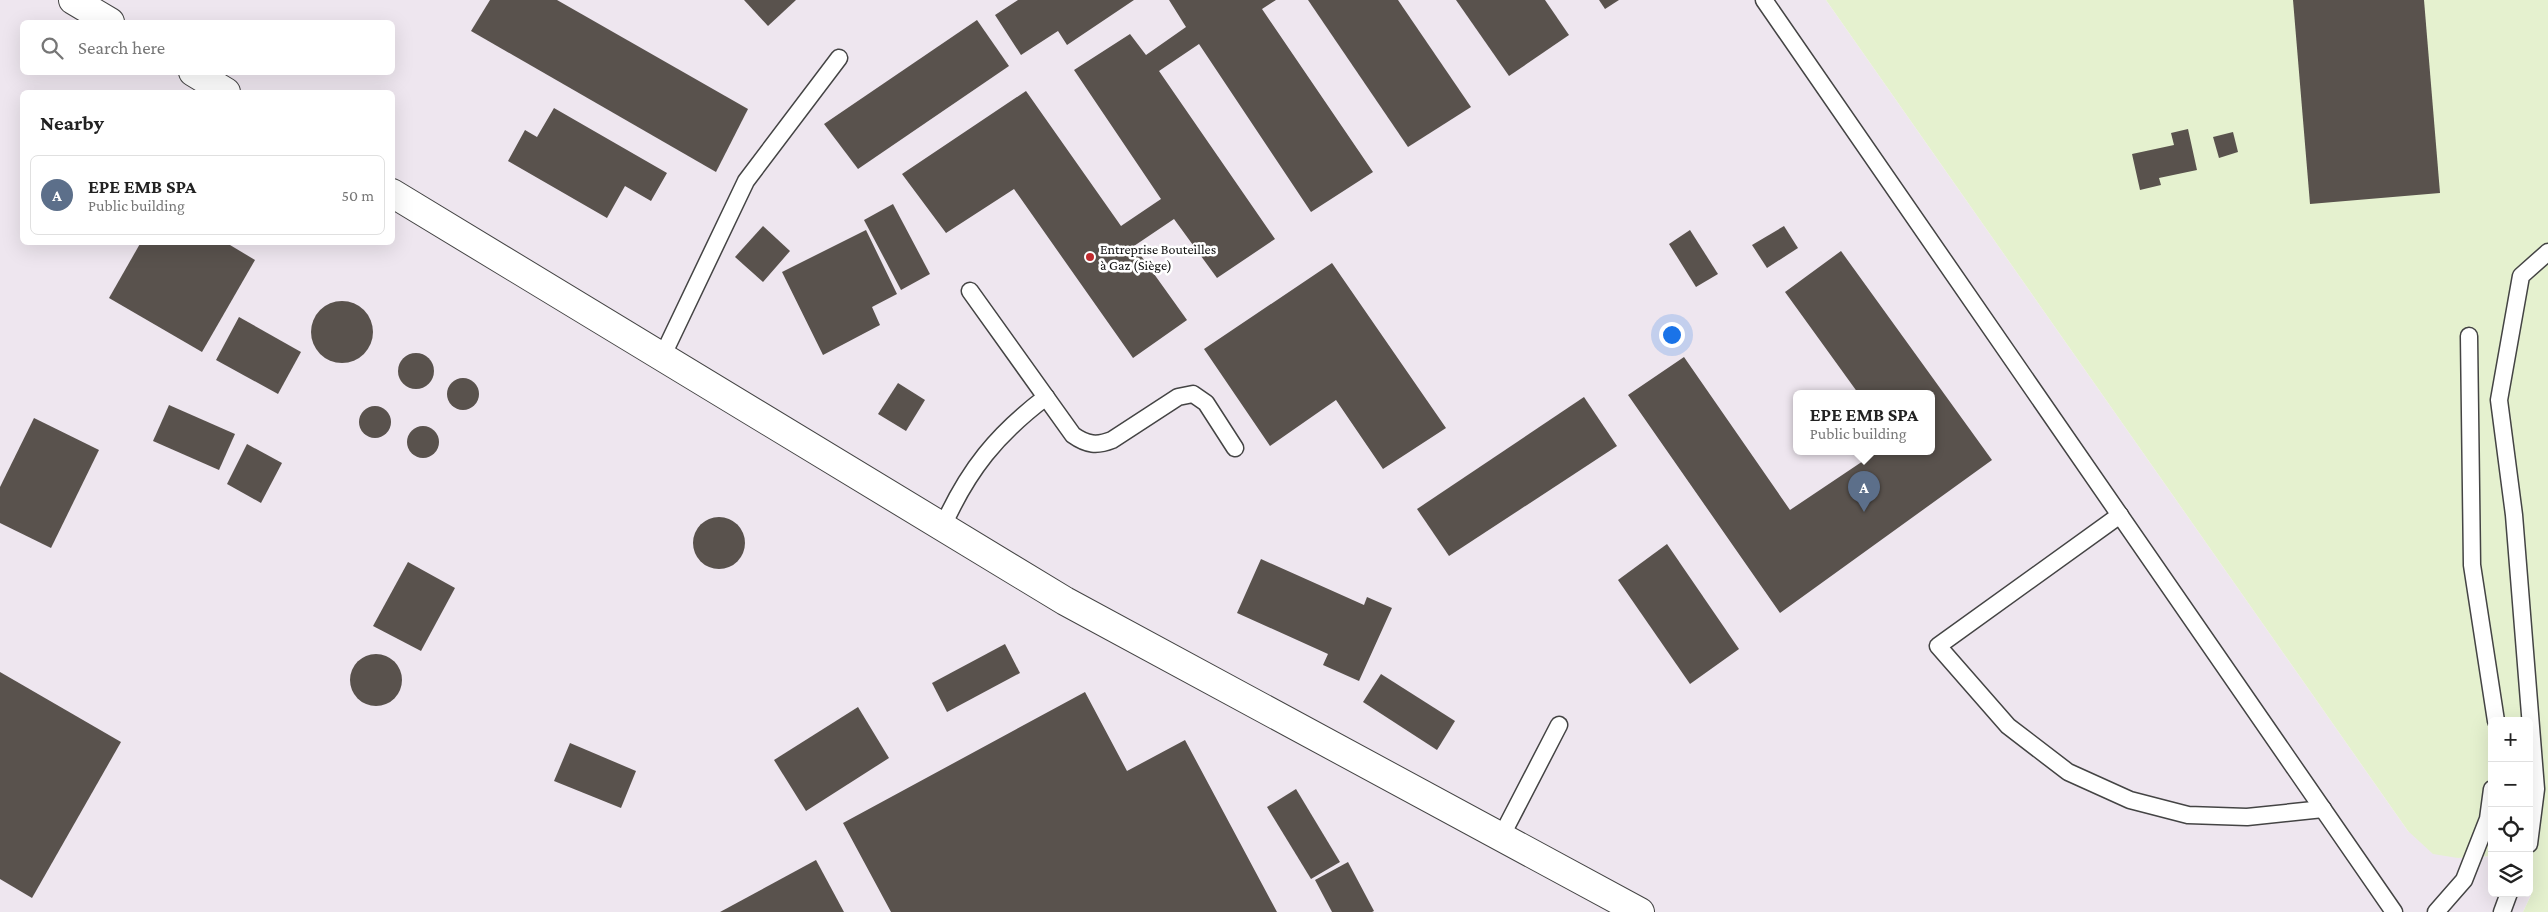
<!DOCTYPE html>
<meta charset="utf-8">
<style>
body{margin:0;font-family:"Crimson Pro",serif;background:#f6f6f6;color:#222}
.controls{position:absolute;right:15px;bottom:15px;display:grid;overflow:hidden;border-radius:8px;box-shadow:0 5px 20px #0002}
.controls button{width:45px;height:45px;display:grid;place-items:center;padding:0;border:0;border-bottom:1px solid #e0e0e0;background:#fff;color:#222;font:25px sans-serif}
.you{position:absolute;left:1671px;top:334px;width:18px;height:18px;margin:-12px;border:4px solid #fff;border-radius:50%;background:#1a73e8;box-shadow:0 0 0 8px #1a73e833}
.badge{display:grid;place-items:center;width:32px;height:32px;border-radius:50%;background:#1a73e8;color:#fff;font-size:16px;font-weight:700}
.pin{position:absolute;translate:-50% -41px;filter:drop-shadow(0 1px 2px #0008)}
.pin::after{content:'';position:absolute;top:26px;width:18px;height:15px;background:inherit;clip-path:polygon(0 0,100% 0,50% 100%)}
.popup{position:absolute;left:1793px;top:390px;width:142px;height:65px;box-sizing:border-box;display:grid;place-content:center;border-radius:8px;background:#fff;filter:drop-shadow(0 1px 4px #0005);font-size:16px;white-space:nowrap;color:#767676}
.popup b{font-size:19px;color:#222}
.popup::after{content:'';position:absolute;left:50%;top:100%;margin-left:-10px;border:10px solid transparent;border-top-color:#fff}
.list{margin:0;padding:0;list-style:none}
h2{display:flex;justify-content:space-between;align-items:center;height:65px;margin:0;padding:0 20px;font-size:21px}
h2 small{font-size:16px;font-weight:400;color:#767676}
.list li{display:grid;grid-template-columns:32px 1fr auto;gap:15px;align-items:center;box-sizing:border-box;height:80px;margin:0 10px 10px;padding:0 10px;border:1px solid #e0e0e0;border-radius:8px}
.list b{display:block;font-size:19px;white-space:nowrap}
.list p{margin:0;font-size:16px;white-space:nowrap;color:#767676}
.list em{font-size:16px;font-style:normal;color:#767676}
.icon{flex:none;width:28px;height:28px;fill:none;stroke:currentColor;stroke-width:2;stroke-linecap:round;stroke-linejoin:round}
.map{position:relative;flex:none;width:2548px;height:912px;overflow:hidden}
.search{position:absolute;background:#fff;box-shadow:0 5px 20px #0002;left:20px;top:20px;width:375px;height:55px;display:flex;align-items:center;gap:12px;box-sizing:border-box;padding:0 18px;border-radius:8px;color:#767676;font-size:19px}
.panel{position:absolute;background:#fff;box-shadow:0 5px 20px #0002;left:20px;top:90px;width:375px;height:155px;border-radius:8px}
.map>svg:first-child{display:block}
</style>
<div class="map">
<svg width="2548" height="912" viewBox="0 0 2548 912">
<rect width="100%" height="100%" fill="#fffdf5"/>
<!-- industrial -->
<path fill="#eee6ef" fill-rule="evenodd" d="M0 0H1826L2408 831 2458 858 2492 856V893L2531 895 2523 912H0ZM22 22H392V72H22ZM22 92H392V242H22ZM1796 393H1932V451H1796Z"/>
<!-- pitch -->
<path fill="#e5f1cf" d="M1826 0H2548V912H2523L2531 895 2529 721H2492V856L2458 858 2433 854 2408 831Z"/>
<!-- building -->
<g fill="#59524d">
<path d="M490 0H557L748 109 716 172 471 31Z"/>
<path d="M744 0H796L768 26Z"/>
<path d="M1018 0H1134L1067 45 1058 31 1021 55 995 15Z"/>
<path d="M1169 0H1276L1262 9 1373 172 1311 212 1199 44 1159 71 1275 239 1217 278 1174 219 1134 246 1187 320 1133 358 1014 189 946 233 902 174 1026 91 1121 226 1161 199 1074 70 1130 34 1146 55 1186 27Z"/>
<path d="M1308 0H1398L1471 107 1408 147Z"/>
<path d="M1456 0H1545L1569 35 1509 76Z"/>
<path d="M1599 0H1619L1605 9Z"/>
<path d="M2293 0H2424L2440 193 2310 204Z"/>
<path d="M977 20 1009 66 858 169 824 124Z"/>
<path d="M554 108 667 173 651 201 625 186 607 218 508 161 525 130 537 137Z"/>
<path d="M2188 129 2197 170 2159 178 2161 185 2140 190 2132 154 2174 145 2171 133Z"/>
<path d="M2233 132 2238 152 2219 158 2213 137Z"/>
<path d="M893 204 930 274 901 290 864 220Z"/>
<path d="M763 226 790 251 763 282 735 257Z"/>
<path d="M1784 226 1798 248 1767 268 1752 245Z"/>
<path d="M866 230 897 294 872 307 880 325 823 355 782 272Z"/>
<path d="M1690 230 1718 274 1696 287 1669 244Z"/>
<path d="M141 242H225L255 260 202 352 109 298Z"/>
<path d="M1841 251 1992 460 1780 613 1628 395 1684 357 1790 510 1878 451H1932V393H1858L1785 292Z"/>
<path d="M1332 263 1446 428 1383 469 1336 400 1270 446 1204 349Z"/>
<circle cx="342" cy="332" r="31"/>
<path d="M239 317 301 352 278 394 216 360Z"/>
<circle cx="416" cy="371" r="18"/>
<circle cx="463" cy="394" r="16"/>
<path d="M898 383 925 400 906 431 878 414Z"/>
<path d="M1584 397 1617 446 1449 556 1417 509Z"/>
<path d="M169 405 235 434 219 470 153 441Z"/>
<circle cx="375" cy="422" r="16"/>
<path d="M34 418 99 450 51 548 0 523V487Z"/>
<circle cx="423" cy="442" r="16"/>
<path d="M247 444 282 463 261 503 227 484Z"/>
<circle cx="719" cy="543" r="26"/>
<path d="M1667 544 1739 649 1690 684 1618 580Z"/>
<path d="M1261 559 1364 605 1367 597 1392 608 1359 681 1323 665 1328 654 1237 613Z"/>
<path d="M408 562 455 588 421 651 373 626Z"/>
<path d="M1005 644 1020 673 947 712 932 683Z"/>
<circle cx="376" cy="680" r="26"/>
<path d="M0 672 121 742 32 898 0 879Z"/>
<path d="M1381 674 1455 721 1437 750 1363 702Z"/>
<path d="M1085 692 1127 771 1185 740 1277 912H891L843 823Z"/>
<path d="M858 707 889 758 806 811 774 760Z"/>
<path d="M570 743 636 771 621 808 554 781Z"/>
<path d="M1296 789 1340 862 1311 879 1267 807Z"/>
<path d="M816 860 844 912H720Z"/>
<path d="M1348 862 1374 911 1372 912H1332L1315 880Z"/>
</g>
<g fill="none" stroke-linecap="round" stroke-linejoin="round">
<defs>
<g id="service">
<path d="M1764 0 2394 912"/>
<path d="M970 291 1073 435C1087 445 1097 446 1112 440L1178 397 1193 394 1206 403 1235 448"/>
<path d="M2469 336 2472 565 2496 721"/>
<path d="M662 357 746 181 839 58"/>
<path d="M2120 515 1938 646 2008 726 2068 772 2130 800 2188 815 2247 817 2323 809"/>
<path d="M943 526C968 470 997 434 1046 397"/>
<path d="M1501 837 1559 725"/>
<path d="M2529 844 2536 789 2514 515 2499 400 2521 276 2548 252"/>
<path d="M2436 912 2464 880 2488 819 2492 789"/>
<path d="M2502 912 2509 893"/>
</g>
<g id="minor">
<path d="M73 0 110 22"/>
<path d="M193 72 226 92"/>
<path d="M392 193 1065 601 1640 912"/>
</g>
</defs>
<!-- service casing -->
<use href="#service" stroke="#444" stroke-width="19"/>
<!-- minor casing -->
<use href="#minor" stroke="#444" stroke-width="30"/>
<!-- service -->
<use href="#service" stroke="#fff" stroke-width="16"/>
<!-- minor -->
<use href="#minor" stroke="#fff" stroke-width="28"/>
</g>
<!-- markers -->
<circle fill="#c02a2e" stroke="#fff" stroke-width="2" cx="1090" cy="257" r="5"/>
<g text-anchor="middle" stroke-width="5" stroke-linejoin="round" paint-order="stroke">
<!-- poi labels -->
<g font-size="14" fill="#111" stroke="#fff" text-anchor="start">
<text x="1100" y="254">Entreprise Bouteilles<tspan x="1100" dy="16">à Gaz (Siège)</tspan></text>
</g>
</g>
</svg>
<div class="controls">
<button>+</button>
<button>−</button>
<button><svg class="icon" aria-label="locate" viewBox="0 0 24 24"><circle cx="12" cy="12" r="6"/><path d="M12 2v4M12 18v4M2 12h4M18 12h4"/></svg></button>
<button><svg class="icon" aria-label="layers" viewBox="0 0 24 24"><path d="M12 4l9 5-9 5-9-5zM3 14l9 5 9-5"/></svg></button>
</div>
<div class="you"></div>
<div class="pin badge" style="left:1864px;top:512px;background:#5c6f8a">A</div>
<div class="popup"><b>EPE EMB SPA</b>Public building</div>
<div class="search"><svg class="icon" aria-label="search" viewBox="0 0 24 24"><circle cx="10" cy="10" r="6"/><path d="M15 15l6 6"/></svg>Search here</div>
<section class="panel">
<h2>Nearby<small></small></h2>
<ul class="list">
<li><span class="badge" style="background:#5c6f8a">A</span><div><b>EPE EMB SPA</b><p>Public building</p></div><em>50 m</em></li>
</ul>
</section>
</div>
